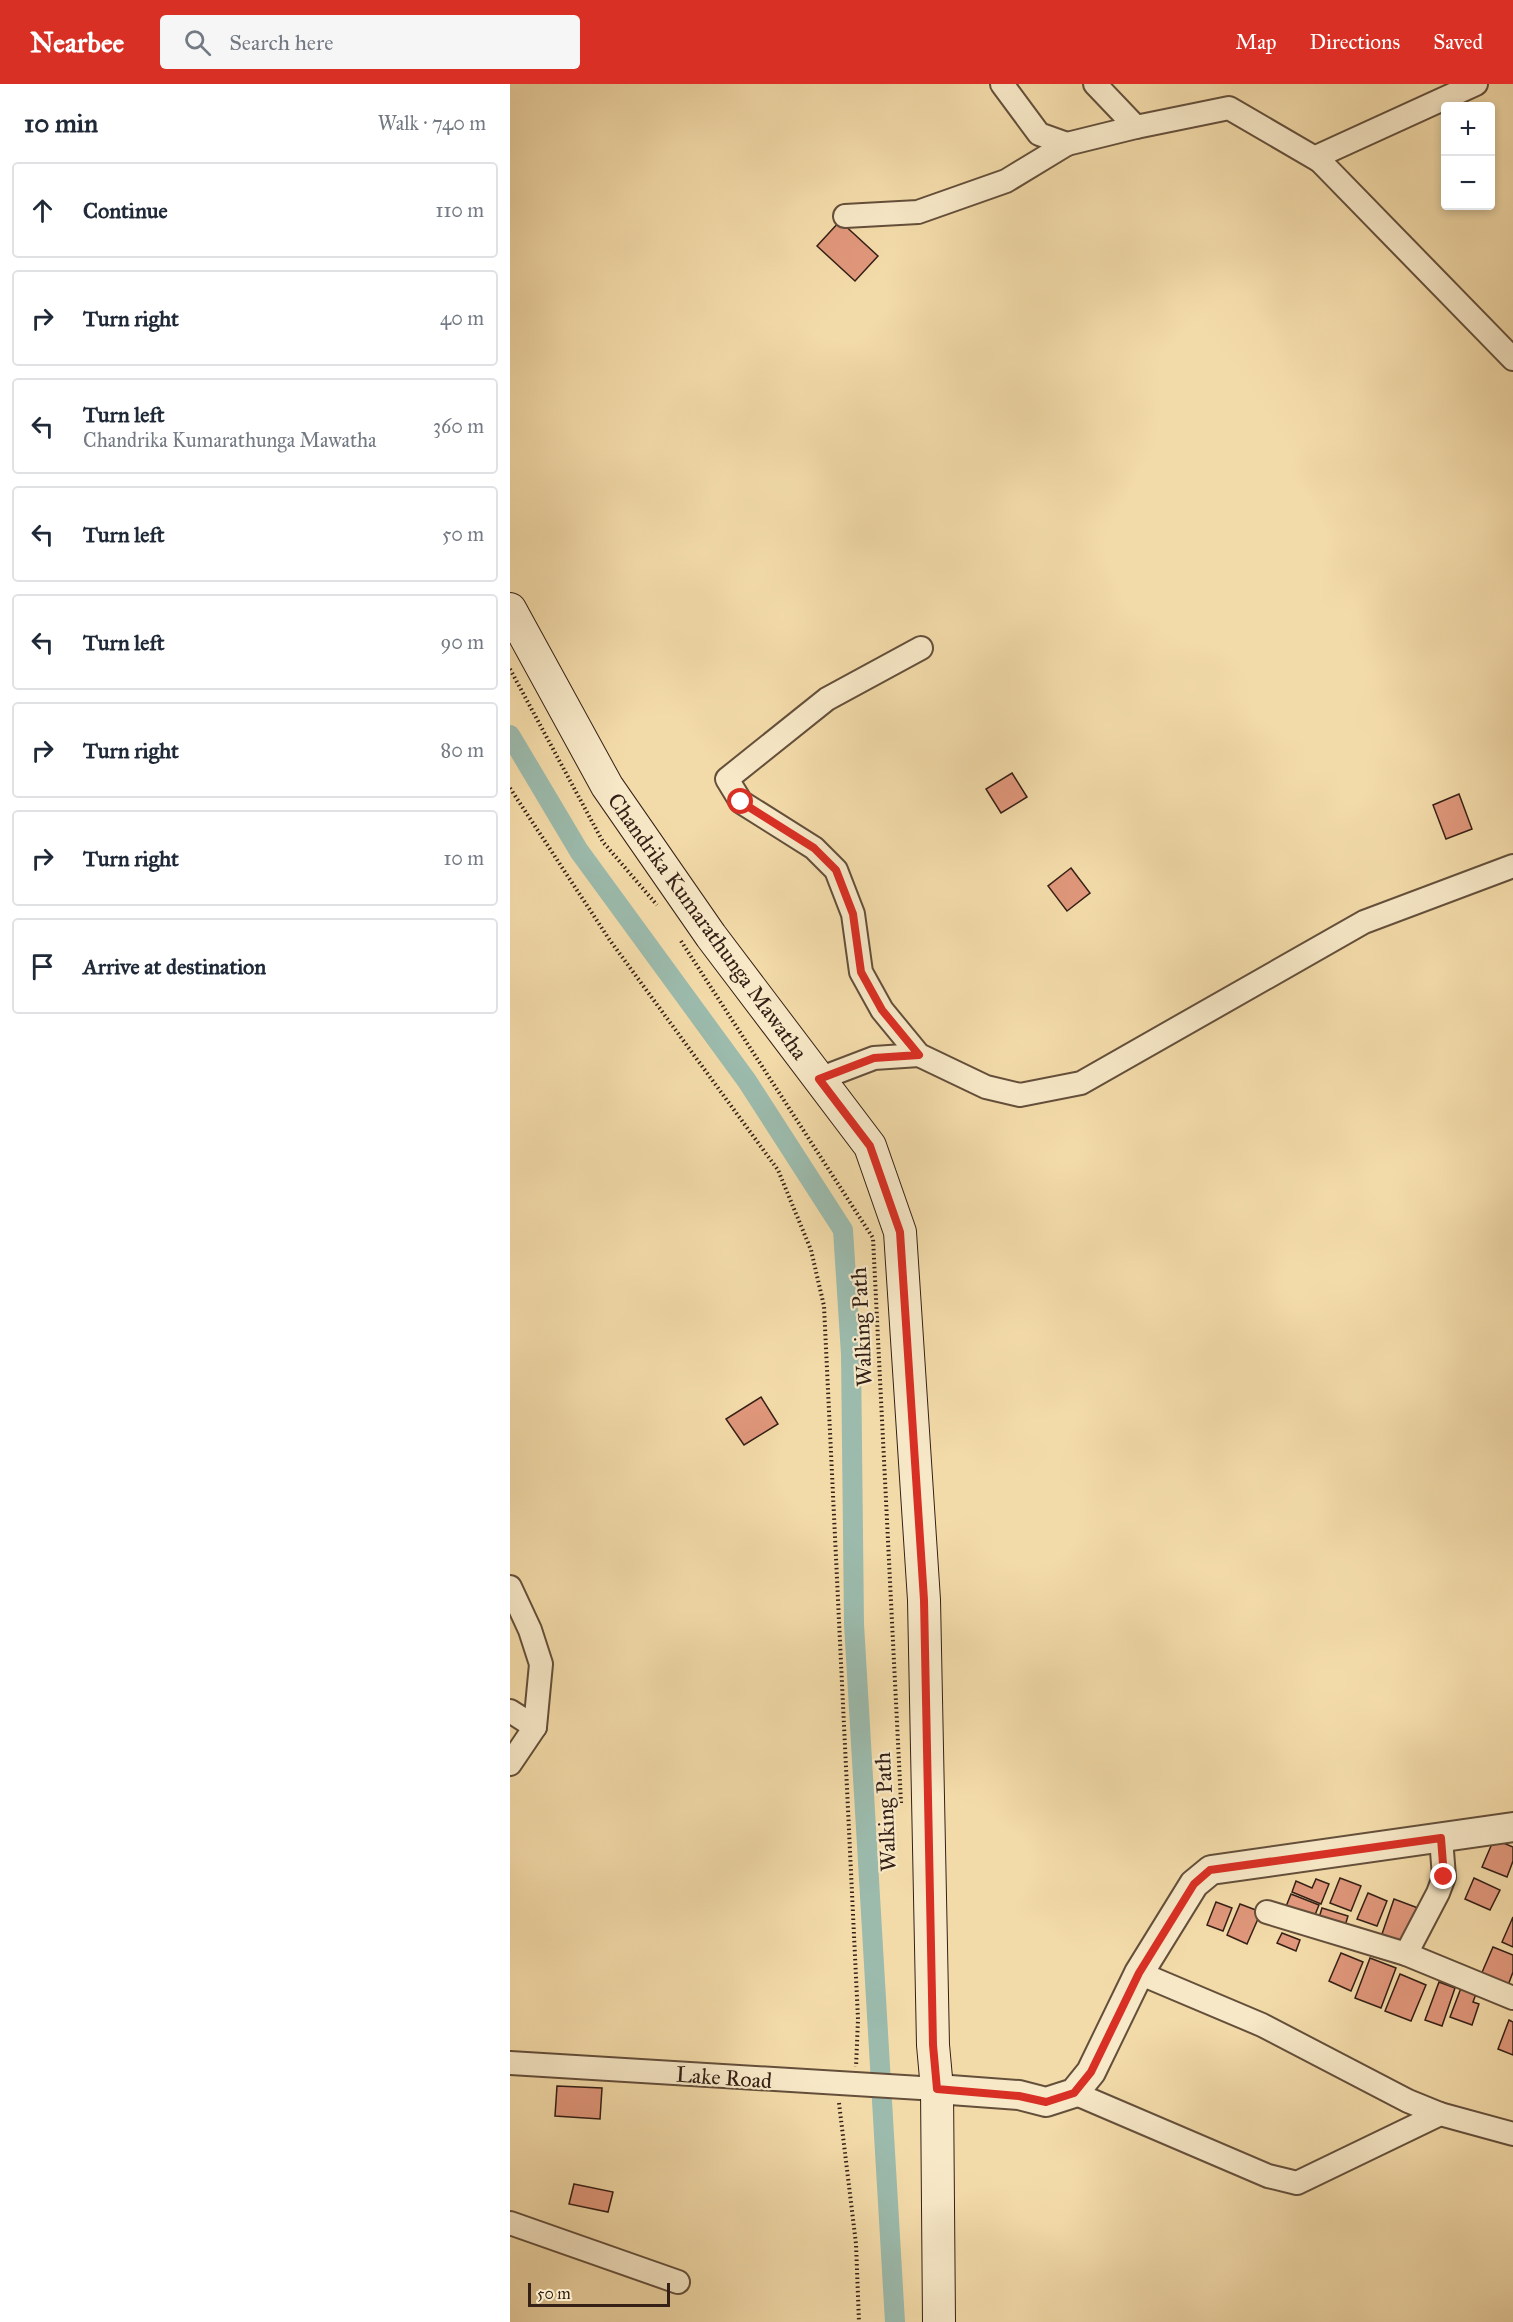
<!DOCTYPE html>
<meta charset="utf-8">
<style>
body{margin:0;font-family:"IM FELL Great Primer",serif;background:#f6f6f7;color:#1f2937}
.controls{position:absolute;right:18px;top:18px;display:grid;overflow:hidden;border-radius:6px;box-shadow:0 3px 9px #0003}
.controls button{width:54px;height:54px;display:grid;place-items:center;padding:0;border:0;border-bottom:2px solid #e0e1e3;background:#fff;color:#1f2937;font:30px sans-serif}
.scale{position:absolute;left:18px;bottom:15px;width:142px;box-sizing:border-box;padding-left:6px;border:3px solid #352016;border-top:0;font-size:16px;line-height:21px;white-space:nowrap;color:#352016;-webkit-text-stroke:4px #f7e8c7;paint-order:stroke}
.stop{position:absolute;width:18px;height:18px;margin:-14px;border:4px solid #d93025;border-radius:50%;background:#fff}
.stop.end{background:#d93025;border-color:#fff;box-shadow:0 2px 6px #0008}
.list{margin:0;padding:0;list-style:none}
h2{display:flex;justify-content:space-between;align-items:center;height:78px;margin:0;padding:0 24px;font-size:26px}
h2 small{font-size:20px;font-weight:400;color:#747a83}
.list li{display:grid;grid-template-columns:39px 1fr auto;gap:18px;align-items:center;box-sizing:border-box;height:96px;margin:0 12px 12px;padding:0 12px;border:2px solid #e0e1e3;border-radius:6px}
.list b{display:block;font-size:22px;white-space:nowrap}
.list p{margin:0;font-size:20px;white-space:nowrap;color:#747a83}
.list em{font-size:20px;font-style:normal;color:#747a83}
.icon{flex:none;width:33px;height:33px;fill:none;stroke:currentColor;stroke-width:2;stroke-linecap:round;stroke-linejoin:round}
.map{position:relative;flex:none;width:1003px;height:2238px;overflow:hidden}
header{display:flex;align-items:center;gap:36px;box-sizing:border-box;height:84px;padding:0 30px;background:#d93025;color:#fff}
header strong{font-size:28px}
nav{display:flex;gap:33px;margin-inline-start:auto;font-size:21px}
.search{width:420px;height:54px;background:#f6f6f7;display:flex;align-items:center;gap:15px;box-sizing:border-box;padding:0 21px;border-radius:6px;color:#747a83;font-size:22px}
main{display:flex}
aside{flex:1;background:#fff}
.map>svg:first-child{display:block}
</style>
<header>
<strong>Nearbee</strong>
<div class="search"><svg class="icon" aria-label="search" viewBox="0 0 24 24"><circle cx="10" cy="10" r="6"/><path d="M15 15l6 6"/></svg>Search here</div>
<nav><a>Map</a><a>Directions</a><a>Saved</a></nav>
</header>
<main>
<aside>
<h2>10 min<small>Walk · 740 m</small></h2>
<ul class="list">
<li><svg class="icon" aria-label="ahead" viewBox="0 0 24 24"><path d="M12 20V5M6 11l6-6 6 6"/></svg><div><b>Continue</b></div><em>110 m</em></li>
<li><svg class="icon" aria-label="right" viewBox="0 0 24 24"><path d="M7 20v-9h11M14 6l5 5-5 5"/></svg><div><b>Turn right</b></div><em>40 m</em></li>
<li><svg class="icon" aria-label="left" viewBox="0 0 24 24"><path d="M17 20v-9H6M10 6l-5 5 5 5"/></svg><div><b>Turn left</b><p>Chandrika Kumarathunga Mawatha</p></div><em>360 m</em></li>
<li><svg class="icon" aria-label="left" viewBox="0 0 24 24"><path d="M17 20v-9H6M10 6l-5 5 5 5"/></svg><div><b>Turn left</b></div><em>50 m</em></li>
<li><svg class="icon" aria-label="left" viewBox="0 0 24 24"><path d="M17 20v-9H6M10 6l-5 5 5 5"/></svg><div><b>Turn left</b></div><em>90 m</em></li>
<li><svg class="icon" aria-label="right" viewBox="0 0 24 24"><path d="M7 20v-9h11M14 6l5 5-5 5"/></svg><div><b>Turn right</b></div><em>80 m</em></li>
<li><svg class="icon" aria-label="right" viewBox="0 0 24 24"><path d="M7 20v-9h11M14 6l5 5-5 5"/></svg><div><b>Turn right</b></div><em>10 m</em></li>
<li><svg class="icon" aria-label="arrive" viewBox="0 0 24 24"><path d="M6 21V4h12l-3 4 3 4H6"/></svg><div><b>Arrive at destination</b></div></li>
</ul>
</aside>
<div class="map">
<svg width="1003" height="2238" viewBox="0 0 1003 2238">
<rect width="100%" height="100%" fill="#f3dba9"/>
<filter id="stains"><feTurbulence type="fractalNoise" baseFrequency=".00333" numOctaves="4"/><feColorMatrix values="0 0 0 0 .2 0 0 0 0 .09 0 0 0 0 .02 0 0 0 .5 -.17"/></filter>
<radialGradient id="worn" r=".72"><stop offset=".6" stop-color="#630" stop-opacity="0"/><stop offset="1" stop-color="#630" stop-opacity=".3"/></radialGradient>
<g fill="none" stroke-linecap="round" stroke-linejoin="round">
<!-- canal -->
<path stroke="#9cbbad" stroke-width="20" d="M0 651 69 767 237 997 333 1146 341 1270 344 1540 385 2238"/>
</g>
<!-- building -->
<g fill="#e0977b" stroke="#352016" stroke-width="1.5">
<path d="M330 137 368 172 345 197 307 162Z"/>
<path d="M502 689 517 713 491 729 476 705Z"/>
<path d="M949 710 962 745 936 755 923 721Z"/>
<path d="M561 784 580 809 557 827 538 802Z"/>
<path d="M251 1313 268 1340 234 1361 216 1335Z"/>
<path d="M984 1755 1003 1763V1777L997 1793 972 1783Z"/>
<path d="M830 1794 851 1802 841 1827 820 1819Z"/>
<path d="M964 1794 990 1806 980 1826 955 1815Z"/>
<path d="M806 1795 819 1800 811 1820 782 1808 786 1797 802 1804Z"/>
<path d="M858 1809 877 1817 867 1842 847 1835Z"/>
<path d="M781 1810 809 1821 803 1836 775 1825Z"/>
<path d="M884 1815 908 1824 896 1859 872 1850Z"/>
<path d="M706 1818 722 1824 713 1847 697 1841Z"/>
<path d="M730 1820 751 1828 737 1860 717 1851Z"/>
<path d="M812 1824 838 1832 834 1845 808 1837Z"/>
<path d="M1003 1833V1863L992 1858Z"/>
<path d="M772 1849 790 1856 786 1867 767 1859Z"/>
<path d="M983 1863 1003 1871V1888L997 1904 970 1893Z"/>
<path d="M831 1869 853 1878 841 1907 819 1897Z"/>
<path d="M860 1874 886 1884 871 1924 845 1914Z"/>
<path d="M890 1890 916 1901 901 1937 875 1927Z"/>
<path d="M929 1898 945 1904 932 1942 915 1936Z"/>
<path d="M951 1904 966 1910 963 1918 969 1920 962 1941 940 1933Z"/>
<path d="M999 1936 1003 1938V1971L988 1965Z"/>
<path d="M47 2002 92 2004 90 2035 45 2032Z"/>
<path d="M64 2100 103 2108 98 2128 59 2120Z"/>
</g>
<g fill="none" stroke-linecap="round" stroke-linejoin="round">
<defs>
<g id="minor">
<path d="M492 0 529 50 557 60 626 43"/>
<path d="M585 0 626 43 719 24 810 77"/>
<path d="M966 0 806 73 1003 275"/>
<path d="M335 132 408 128 496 97 557 60"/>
<path d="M411 564 317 615 217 695 231 718 304 764 326 786 343 830 351 888 372 926 409 971 476 1003 510 1011 571 999 854 838 1003 782"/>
<path d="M309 995 364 974 409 971"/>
<path d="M0 1503 20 1546 31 1580 25 1643"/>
<path d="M0 1627 25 1643 0 1680"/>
<path d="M757 1828 896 1870 1003 1914"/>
<path d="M896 1870 928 1809 934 1793 931 1754"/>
<path d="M629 1889 752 1941 898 2017 930 2030"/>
<path d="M0 1979 427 2005"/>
<path d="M564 2009 758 2092 787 2099 930 2030 1003 2050"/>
<path d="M0 2139 168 2198"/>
</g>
<path id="tertiary" d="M427 2005 509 2011 536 2018 564 2009 581 1988 629 1889 684 1800 701 1786 1003 1743"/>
<path id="secondary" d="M0 525 97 702 201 852 360 1062 390 1148 414 1516 423 1961 427 2005 429 2238"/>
</defs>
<!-- minor casing -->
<use href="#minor" stroke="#644f3b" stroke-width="26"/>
<!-- tertiary casing -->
<use href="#tertiary" stroke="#644f3b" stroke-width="32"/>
<!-- secondary casing -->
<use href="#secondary" stroke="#352016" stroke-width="34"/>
<!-- path -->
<g stroke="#352016" stroke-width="4" stroke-dasharray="1.5 3" stroke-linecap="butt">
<path d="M0 585 93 758 147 821"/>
<path d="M0 704 99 855 268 1086 301 1166 314 1222 348 1935 346 1983"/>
<path d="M171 857 363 1154 391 1719"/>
<path d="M329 2019 346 2160 349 2238"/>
</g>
<!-- minor -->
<use href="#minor" stroke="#f7e8c7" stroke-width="22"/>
<!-- tertiary -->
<use href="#tertiary" stroke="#f7e8c7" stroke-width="28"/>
<!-- secondary -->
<use href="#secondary" stroke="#f7e8c7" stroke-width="32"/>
</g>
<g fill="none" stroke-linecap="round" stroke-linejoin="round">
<!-- route -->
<path stroke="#d93025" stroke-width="8" d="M231 718 304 764 326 786 343 830 351 888 372 926 409 971 364 974 309 995 360 1062 390 1148 414 1516 423 1961 427 2005 509 2012 536 2018 564 2009 581 1988 629 1889 684 1800 700 1786 931 1754 934 1793"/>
</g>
<g text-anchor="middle" stroke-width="4.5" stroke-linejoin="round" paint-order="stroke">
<!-- street labels -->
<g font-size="22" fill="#352016" stroke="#f7e8c7">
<text transform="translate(198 842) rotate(54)" y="8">Chandrika Kumarathunga Mawatha</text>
<text transform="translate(351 1243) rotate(-93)" y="8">Walking Path</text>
<text transform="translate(375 1728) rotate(-93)" y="8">Walking Path</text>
<text transform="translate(214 1993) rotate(4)" y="8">Lake Road</text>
</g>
</g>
<rect width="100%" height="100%" filter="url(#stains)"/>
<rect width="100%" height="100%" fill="url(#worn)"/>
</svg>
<div class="controls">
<button>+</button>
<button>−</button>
</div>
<div class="scale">50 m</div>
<div class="stop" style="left:231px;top:718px"></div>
<div class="stop end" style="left:934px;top:1793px"></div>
</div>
</main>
